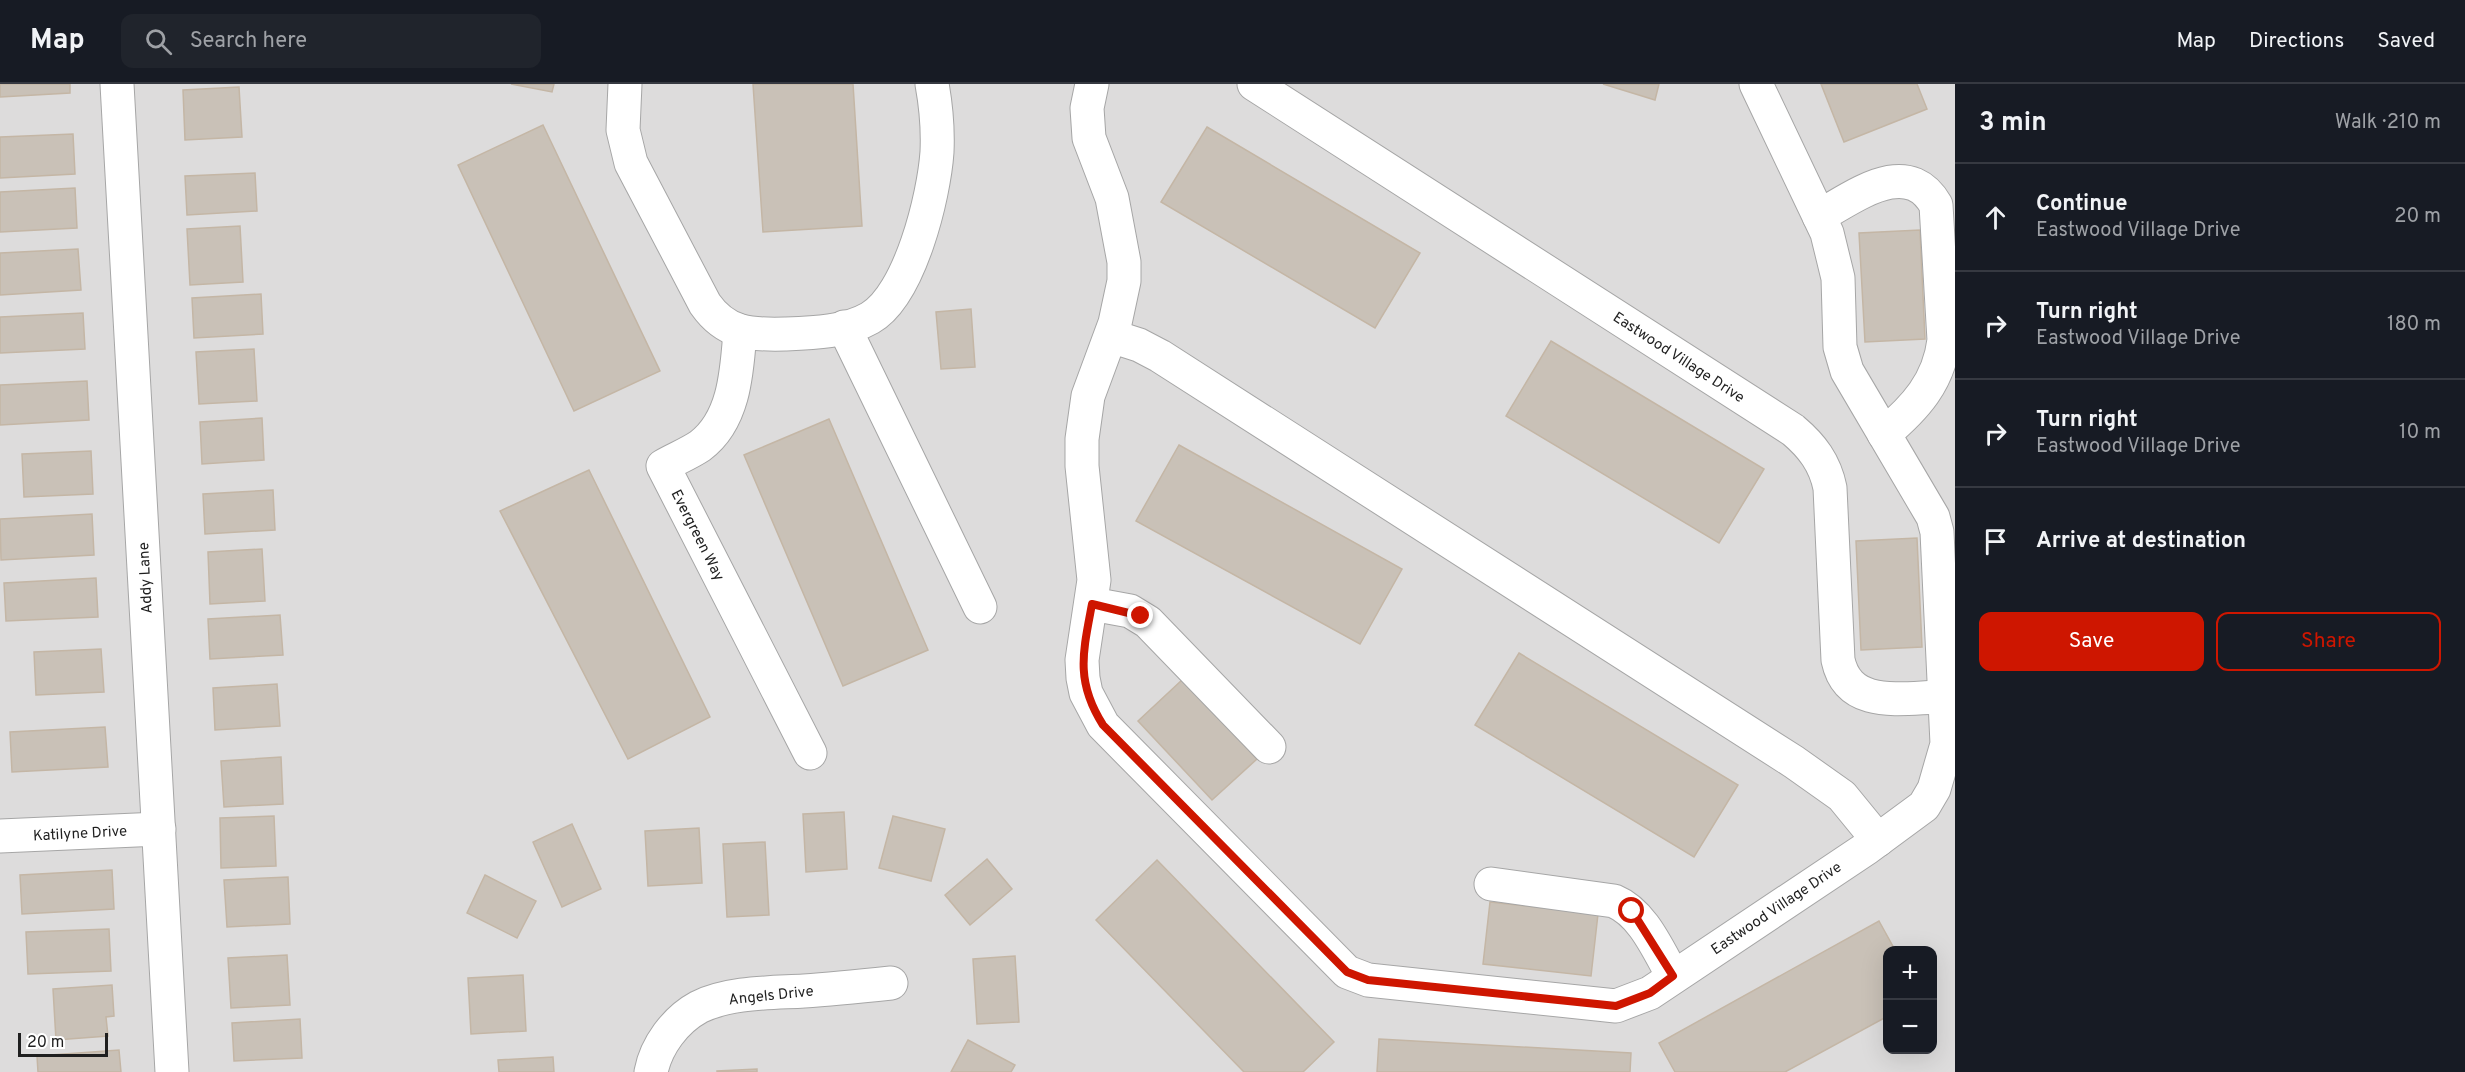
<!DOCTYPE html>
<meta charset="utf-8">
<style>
body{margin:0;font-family:Overpass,sans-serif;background:#20242c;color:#f1f3f6}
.controls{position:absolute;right:18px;bottom:18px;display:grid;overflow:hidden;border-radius:12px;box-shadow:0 6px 24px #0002}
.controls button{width:54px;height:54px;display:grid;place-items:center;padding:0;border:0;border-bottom:2px solid #363941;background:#171b24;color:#f1f3f6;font:30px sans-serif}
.scale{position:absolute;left:18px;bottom:15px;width:90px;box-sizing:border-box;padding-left:6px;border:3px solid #1f1f1f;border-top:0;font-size:16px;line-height:21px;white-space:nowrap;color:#1f1f1f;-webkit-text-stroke:4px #fff;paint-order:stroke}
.stop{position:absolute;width:18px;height:18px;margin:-14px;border:4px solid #ce1600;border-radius:50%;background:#fff}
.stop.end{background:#ce1600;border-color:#fff;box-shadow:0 2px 6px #0008}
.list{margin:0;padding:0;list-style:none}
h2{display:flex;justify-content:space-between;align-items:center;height:78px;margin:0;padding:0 24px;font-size:26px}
h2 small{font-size:20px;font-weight:400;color:#9ea1a6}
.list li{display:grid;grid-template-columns:39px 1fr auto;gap:18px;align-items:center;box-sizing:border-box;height:108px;padding:0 24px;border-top:2px solid #363941}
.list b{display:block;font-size:22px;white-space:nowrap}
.list p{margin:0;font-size:20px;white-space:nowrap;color:#9ea1a6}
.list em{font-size:20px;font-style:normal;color:#9ea1a6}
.actions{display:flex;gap:12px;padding:18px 24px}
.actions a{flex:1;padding:14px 0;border:2px solid #ce1600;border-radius:12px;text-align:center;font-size:21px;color:#ce1600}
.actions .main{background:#ce1600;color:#fff}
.icon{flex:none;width:33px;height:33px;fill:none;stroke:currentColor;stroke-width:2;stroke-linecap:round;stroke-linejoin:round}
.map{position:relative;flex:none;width:1955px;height:988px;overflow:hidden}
header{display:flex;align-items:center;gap:36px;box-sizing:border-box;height:84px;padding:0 30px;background:#171b24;border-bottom:2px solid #363941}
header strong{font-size:28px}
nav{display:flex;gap:33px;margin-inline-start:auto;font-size:21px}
.search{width:420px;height:54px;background:#20242c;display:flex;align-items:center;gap:15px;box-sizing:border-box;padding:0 21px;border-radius:12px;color:#9ea1a6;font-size:22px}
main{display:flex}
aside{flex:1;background:#171b24}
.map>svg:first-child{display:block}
</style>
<header>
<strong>Map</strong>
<div class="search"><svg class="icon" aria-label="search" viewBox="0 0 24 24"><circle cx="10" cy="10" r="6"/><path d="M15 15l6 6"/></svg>Search here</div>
<nav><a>Map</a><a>Directions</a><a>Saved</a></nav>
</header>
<main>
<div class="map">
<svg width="1955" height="988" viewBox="0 0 1955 988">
<rect width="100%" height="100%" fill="#f1eee4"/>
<!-- residential -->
<path fill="#dddcdc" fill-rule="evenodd" d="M0 0H1955V988H0ZM1888 866H1932V966H1888Z"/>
<!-- building -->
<g fill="#c9c1b7" stroke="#c4b6a5" stroke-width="1.5">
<path d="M0 0H70V9L0 13Z"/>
<path d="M511 0H554L552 8Z"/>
<path d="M753 0H853L862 142 763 148Z"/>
<path d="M1603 0H1659L1655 16Z"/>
<path d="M1821 0H1917L1927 25 1844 58Z"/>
<path d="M239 3 242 53 185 56 183 6Z"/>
<path d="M543 41 660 287 574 327 458 81Z"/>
<path d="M1207 43 1420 169 1375 244 1161 118Z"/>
<path d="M73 50 75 90 0 94V53Z"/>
<path d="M255 89 257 127 187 131 185 92Z"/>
<path d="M75 104 77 144 0 148V108Z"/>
<path d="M240 142 243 198 190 201 187 145Z"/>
<path d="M1920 146 1925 255 1865 258 1859 149Z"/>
<path d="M78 165 81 206 0 211V169Z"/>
<path d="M261 210 263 250 194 254 192 214Z"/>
<path d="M971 225 975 283 941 285 936 228Z"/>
<path d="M83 229 85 265 0 269V233Z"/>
<path d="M1551 257 1764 385 1719 459 1506 332Z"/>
<path d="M254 265 257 317 199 320 196 268Z"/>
<path d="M87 297 89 336 0 341V301Z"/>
<path d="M262 334 264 376 202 380 200 338Z"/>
<path d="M829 335 928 566 843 602 744 371Z"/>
<path d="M1179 361 1402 485 1360 560 1136 437Z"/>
<path d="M91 367 93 410 24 413 22 370Z"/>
<path d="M589 386 710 633 628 675 500 427Z"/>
<path d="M273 406 275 446 205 450 203 410Z"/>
<path d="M92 430 94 471 1 476 0 435Z"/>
<path d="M1917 454 1922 563 1861 566 1856 457Z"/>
<path d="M262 465 265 517 210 520 208 468Z"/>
<path d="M96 494 98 533 6 537 4 499Z"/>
<path d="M280 531 283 571 210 575 208 535Z"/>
<path d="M101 565 104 608 36 611 34 568Z"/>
<path d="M1519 569 1738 701 1694 773 1475 641Z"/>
<path d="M1183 595 1257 675 1212 716 1138 637Z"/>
<path d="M277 600 280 642 215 646 213 604Z"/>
<path d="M105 643 108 683 12 688 10 648Z"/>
<path d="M281 673 283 720 224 723 221 677Z"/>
<path d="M844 728 847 785 806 788 803 730Z"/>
<path d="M274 732 276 782 221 784 220 734Z"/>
<path d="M893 732 945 745 931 797 879 784Z"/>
<path d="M572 740 601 805 562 823 533 758Z"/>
<path d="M699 744 702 799 648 802 645 747Z"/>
<path d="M765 758 769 831 727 833 723 760Z"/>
<path d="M987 775 1012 805 970 841 945 811Z"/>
<path d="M1157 776 1334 958 1303 988H1244L1096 836Z"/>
<path d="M112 786 114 825 22 830 20 791Z"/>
<path d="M485 791 536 817 517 854 467 829Z"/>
<path d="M288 793 290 840 227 843 224 796Z"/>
<path d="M1490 818 1598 830 1591 892 1483 880Z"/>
<path d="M1879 837 1895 866H1888V932L1785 988H1675L1659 959Z"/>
<path d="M109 845 111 887 28 890 26 848Z"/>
<path d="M287 871 290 921 231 924 228 874Z"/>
<path d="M1015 872 1019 938 977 940 973 875Z"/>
<path d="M523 891 526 947 471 950 468 894Z"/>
<path d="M112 901 114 932 106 933 108 952 56 956 53 905Z"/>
<path d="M300 935 302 974 234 977 232 939Z"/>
<path d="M1379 955 1631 969 1630 988H1377Z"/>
<path d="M968 956 1015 981 1011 988H951Z"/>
<path d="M119 966 121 988H38L37 972Z"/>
<path d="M553 973 554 988H499L498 976Z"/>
<path d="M757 985V988H717V987Z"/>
</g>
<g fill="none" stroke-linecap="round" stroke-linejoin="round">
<defs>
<g id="street">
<path d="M117 0 172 988"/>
<path d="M625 0 623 46 631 79 705 220C726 250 750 251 785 250 813 249 846 248 870 234 910 211 934 112 937 68 938 46 936 22 932 0"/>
<path d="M1092 0 1087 24 1089 54 1112 114 1124 178V197L1115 239 1088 312 1082 355V382L1094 496 1082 576 1083 594 1086 609 1103 641 1347 888 1368 896 1616 922 1650 909 1867 764 1924 722 1934 705 1947 660 1937 448 1933 433 1847 287 1840 263 1838 194 1827 149 1756 0"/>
<path d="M1254 0 1793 346C1812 362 1825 379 1830 404L1838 576C1849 627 1904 613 1944 613"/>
<path d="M1819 132C1855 113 1907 71 1936 121L1944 256C1939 298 1915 324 1884 350"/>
<path d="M844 243 980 523"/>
<path d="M740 247C737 286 735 336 700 362 688 370 675 375 663 382L810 669"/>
<path d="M1111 252 1139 261 1160 272 1794 678 1842 712 1878 756"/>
<path d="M1092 520 1130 527 1148 538 1269 663"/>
<path d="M0 752 159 745"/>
<path d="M1491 800 1614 817C1643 829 1658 866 1673 892"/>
<path d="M651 988C656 962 675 936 699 923 730 908 770 909 804 907 833 905 862 902 891 899"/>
</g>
</defs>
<!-- street casing -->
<use href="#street" stroke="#a6a6a6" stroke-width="35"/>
<!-- street -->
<use href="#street" stroke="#fff" stroke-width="33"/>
</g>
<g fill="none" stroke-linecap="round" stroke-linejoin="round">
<!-- route -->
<path stroke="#ce1600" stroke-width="8" d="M1141 532 1092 520C1083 568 1075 597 1103 641L1347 888 1368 896 1616 922 1650 909 1673 892 1632 827"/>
</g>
<g text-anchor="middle" stroke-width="5" stroke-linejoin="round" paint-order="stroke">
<!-- street labels -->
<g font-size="15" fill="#1f1f1f" stroke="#fff">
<text transform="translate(1679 273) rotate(33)" y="5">Eastwood Village Drive</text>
<text transform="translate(698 451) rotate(63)" y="5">Evergreen Way</text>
<text transform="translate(145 494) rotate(-93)" y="5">Addy Lane</text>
<text transform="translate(80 749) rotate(-3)" y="5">Katilyne Drive</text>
<text transform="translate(1776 824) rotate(-34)" y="5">Eastwood Village Drive</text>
<text transform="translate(771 911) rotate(-6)" y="5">Angels Drive</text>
</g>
</g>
</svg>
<div class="controls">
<button>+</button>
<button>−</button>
</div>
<div class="scale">20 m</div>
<div class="stop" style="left:1632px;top:827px"></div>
<div class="stop end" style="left:1141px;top:532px"></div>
</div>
<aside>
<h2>3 min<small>Walk · 210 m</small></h2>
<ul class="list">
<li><svg class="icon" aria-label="ahead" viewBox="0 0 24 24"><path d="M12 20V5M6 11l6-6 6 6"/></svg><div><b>Continue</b><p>Eastwood Village Drive</p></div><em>20 m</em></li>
<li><svg class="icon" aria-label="right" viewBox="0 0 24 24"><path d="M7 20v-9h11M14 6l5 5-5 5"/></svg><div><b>Turn right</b><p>Eastwood Village Drive</p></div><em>180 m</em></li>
<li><svg class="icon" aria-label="right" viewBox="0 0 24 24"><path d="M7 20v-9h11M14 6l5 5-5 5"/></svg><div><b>Turn right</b><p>Eastwood Village Drive</p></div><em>10 m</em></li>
<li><svg class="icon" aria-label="arrive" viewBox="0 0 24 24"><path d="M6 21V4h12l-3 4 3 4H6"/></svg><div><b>Arrive at destination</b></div></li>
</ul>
<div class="actions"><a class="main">Save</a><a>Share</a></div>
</aside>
</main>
